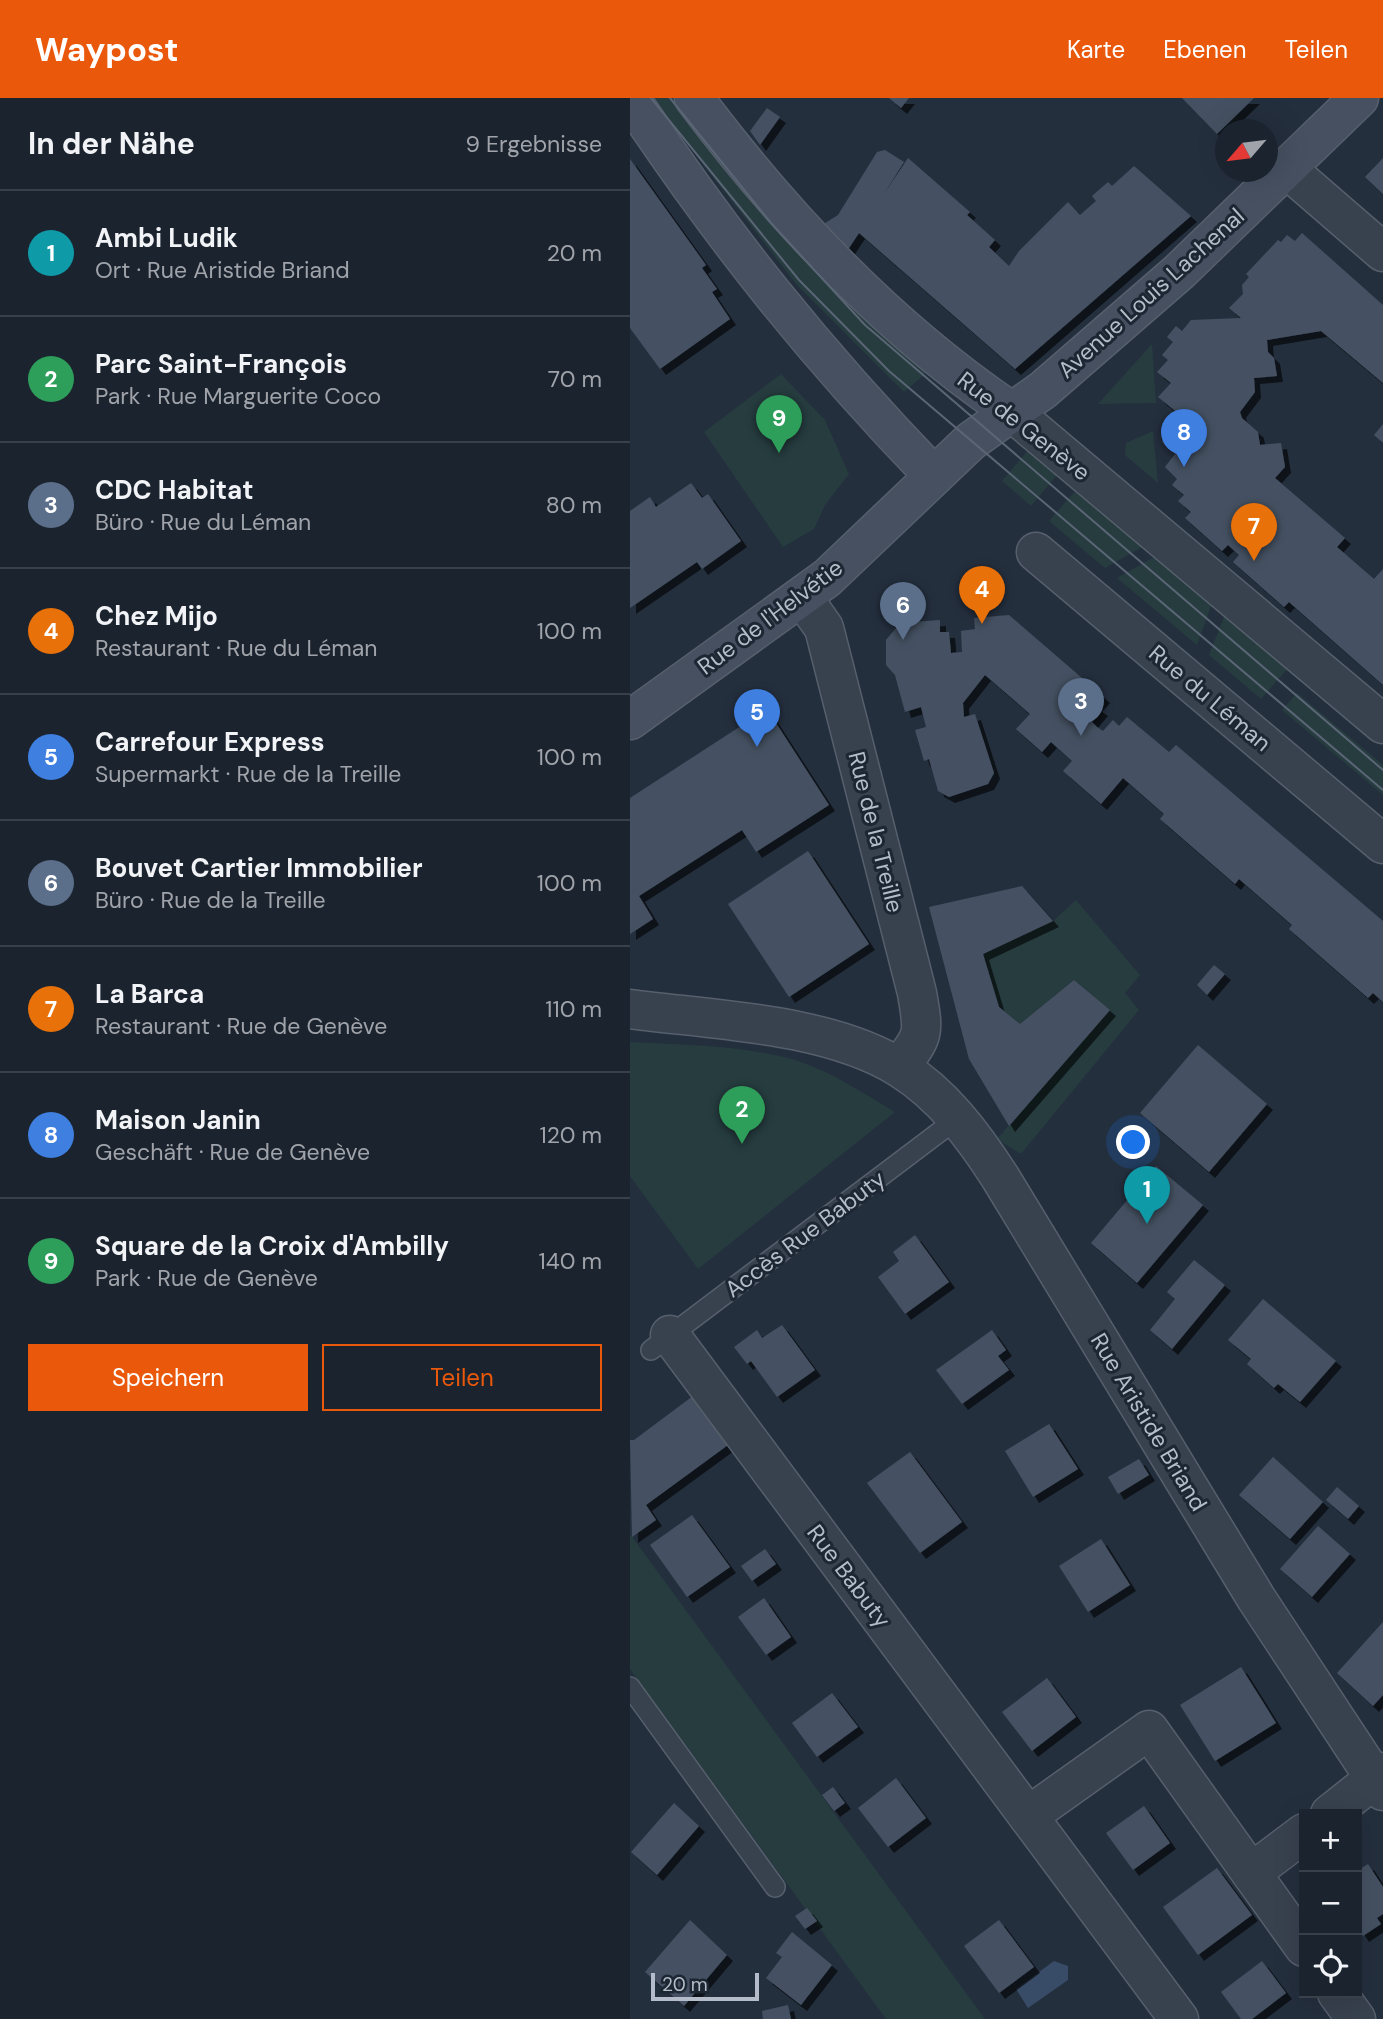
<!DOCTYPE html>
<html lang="de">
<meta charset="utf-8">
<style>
body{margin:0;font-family:"DM Sans",sans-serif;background:#282f3a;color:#f1f3f6}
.controls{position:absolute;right:21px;bottom:21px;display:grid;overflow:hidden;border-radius:0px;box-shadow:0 7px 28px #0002}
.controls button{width:63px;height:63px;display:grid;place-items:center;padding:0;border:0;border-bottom:2px solid #39404a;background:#1b232e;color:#f1f3f6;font:35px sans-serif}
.compass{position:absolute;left:585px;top:21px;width:63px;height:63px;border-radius:50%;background:#1b232e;box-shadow:0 7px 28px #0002;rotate:242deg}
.scale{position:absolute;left:21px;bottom:18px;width:108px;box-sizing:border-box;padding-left:7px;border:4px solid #b4bcc9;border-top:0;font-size:19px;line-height:24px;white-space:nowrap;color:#b4bcc9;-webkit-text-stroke:5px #1d2633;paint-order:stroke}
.you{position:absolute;left:504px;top:1045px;width:24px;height:24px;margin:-18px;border:5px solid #fff;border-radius:50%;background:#1a73e8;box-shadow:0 0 0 10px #1a73e833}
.badge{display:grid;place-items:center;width:46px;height:46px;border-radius:50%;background:#ea580c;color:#fff;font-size:23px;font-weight:700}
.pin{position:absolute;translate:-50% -58px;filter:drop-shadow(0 2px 4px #0008)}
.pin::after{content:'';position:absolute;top:37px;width:24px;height:21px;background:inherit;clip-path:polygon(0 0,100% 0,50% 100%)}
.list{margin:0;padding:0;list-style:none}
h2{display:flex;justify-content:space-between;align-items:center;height:91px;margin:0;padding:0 28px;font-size:30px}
h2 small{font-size:23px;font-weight:400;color:#a0a4aa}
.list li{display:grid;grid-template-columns:46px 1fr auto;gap:21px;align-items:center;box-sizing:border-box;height:126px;padding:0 28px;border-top:2px solid #39404a}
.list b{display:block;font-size:26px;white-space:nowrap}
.list p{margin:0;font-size:23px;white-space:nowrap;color:#a0a4aa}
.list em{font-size:23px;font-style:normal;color:#a0a4aa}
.actions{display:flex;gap:14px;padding:21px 28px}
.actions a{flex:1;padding:16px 0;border:2px solid #ea580c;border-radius:0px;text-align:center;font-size:24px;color:#ea580c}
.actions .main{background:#ea580c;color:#fff}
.icon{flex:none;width:38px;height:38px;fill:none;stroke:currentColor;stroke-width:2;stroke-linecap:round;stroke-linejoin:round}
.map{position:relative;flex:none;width:753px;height:1921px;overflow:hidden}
header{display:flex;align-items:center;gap:42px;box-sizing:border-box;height:98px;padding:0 35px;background:#ea580c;color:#fff}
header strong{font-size:33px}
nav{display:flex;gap:38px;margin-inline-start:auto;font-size:24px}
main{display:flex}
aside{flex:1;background:#1b232e}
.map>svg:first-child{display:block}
</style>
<header>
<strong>Waypost</strong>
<nav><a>Karte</a><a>Ebenen</a><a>Teilen</a></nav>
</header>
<main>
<aside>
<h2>In der Nähe<small>9 Ergebnisse</small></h2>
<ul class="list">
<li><span class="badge" style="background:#0f9aa8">1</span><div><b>Ambi Ludik</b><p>Ort · Rue Aristide Briand</p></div><em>20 m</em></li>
<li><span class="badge" style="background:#2e9e5b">2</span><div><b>Parc Saint-François</b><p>Park · Rue Marguerite Coco</p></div><em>70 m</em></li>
<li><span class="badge" style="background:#5c6f8a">3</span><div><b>CDC Habitat</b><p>Büro · Rue du Léman</p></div><em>80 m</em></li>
<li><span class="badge" style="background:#e8710a">4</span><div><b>Chez Mijo</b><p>Restaurant · Rue du Léman</p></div><em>100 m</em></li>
<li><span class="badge" style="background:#3f7fe0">5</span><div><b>Carrefour Express</b><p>Supermarkt · Rue de la Treille</p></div><em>100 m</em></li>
<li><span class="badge" style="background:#5c6f8a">6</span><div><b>Bouvet Cartier Immobilier</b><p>Büro · Rue de la Treille</p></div><em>100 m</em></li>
<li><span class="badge" style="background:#e8710a">7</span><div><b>La Barca</b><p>Restaurant · Rue de Genève</p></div><em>110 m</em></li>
<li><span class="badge" style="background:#3f7fe0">8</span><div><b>Maison Janin</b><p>Geschäft · Rue de Genève</p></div><em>120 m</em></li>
<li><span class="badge" style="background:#2e9e5b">9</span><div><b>Square de la Croix d'Ambilly</b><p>Park · Rue de Genève</p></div><em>140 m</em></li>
</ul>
<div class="actions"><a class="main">Speichern</a><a>Teilen</a></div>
</aside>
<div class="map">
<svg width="753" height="1921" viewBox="0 0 753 1921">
<defs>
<filter id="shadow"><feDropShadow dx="6" dy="6" stdDeviation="0" flood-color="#0009"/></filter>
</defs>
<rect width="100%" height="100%" fill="#242f3e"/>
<!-- green -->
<g fill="#263c3f">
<path d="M22 0H46L297 274 274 294 167 187Z"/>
<path d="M522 246 526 305 468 306Z"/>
<path d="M151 276 195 322 219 376 195 407 184 431 153 449 74 334Z"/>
<path d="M523 333 528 385 495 357 496 345Z"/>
<path d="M399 351 428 376 401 408 372 383Z"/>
<path d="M447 391 514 448 475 470 419 423Z"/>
<path d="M526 458 582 505 567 547 487 480Z"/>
<path d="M595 516 659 569 631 601 579 557Z"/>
<path d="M667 595 753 667V697L652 612Z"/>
<path d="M446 802 510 877 495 895 509 912 391 1056 367 1041 480 912 444 882 390 926 369 909 353 856 423 823Z"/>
<path d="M0 944C55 947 112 947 165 962 201 973 234 996 265 1014L68 1171 0 1078Z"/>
<path d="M0 1436 355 1921H256L0 1571Z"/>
</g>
<!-- water -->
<path fill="#394c67" d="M424 1863 438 1868V1882L398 1910 386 1891Z"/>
<!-- building -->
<g fill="#455162" filter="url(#shadow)">
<path d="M259 0H279L271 10Z"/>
<path d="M552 0H624L587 36Z"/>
<path d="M137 10 150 19 130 47 120 33Z"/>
<path d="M255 52 274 64 254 96 278 60 340 114 337 117 365 142 359 149 379 168 389 153 438 104 450 117 466 103 462 98 478 84 482 88 504 68 561 118 385 271 229 135 217 153 192 127 208 117 247 54Z"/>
<path d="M753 60V96L735 79Z"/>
<path d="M0 61 76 167 72 170 87 191 82 194 100 221 30 271 0 230Z"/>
<path d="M672 135 753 207V285L691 233 637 242 638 254 644 260 647 278 624 280 625 294 610 314 612 320 628 334 630 347 651 345 655 369 645 380 715 440 707 449 744 481 753 471V587L659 504 654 509 603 464 609 457 598 447 592 453 555 420 561 414 548 403 554 397 542 387 547 381 535 369 545 356 532 344 554 320 528 299 541 285 527 274 538 262 532 257 543 244 537 239 546 228 552 233 561 222 611 220 599 210 613 196 612 187 619 179 616 176 648 142 651 144 657 137 665 143Z"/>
<path d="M753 326V345L744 337Z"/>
<path d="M61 385 72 400 78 396 111 443 72 471 67 464 0 510V413L20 399 26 409Z"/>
<path d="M379 517 474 599 466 608 472 612 462 624 467 629 473 633 483 622 489 628 497 619 539 654 546 647 753 823V904L743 895 738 900 659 831 662 827 609 781 605 786 530 721 534 716 493 680 471 706 433 673 442 663 421 644 412 654 386 631 400 616 355 577 333 605 334 619 345 616 364 675 358 686 319 699 308 693 299 661 294 663 285 632 296 629 291 609 275 614 265 577 256 567V542L270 525 310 522V534H319L321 555 332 554 331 533 345 531 344 520Z"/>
<path d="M137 611 199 707 126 754 112 732 9 798 23 821 0 836V700Z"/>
<path d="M178 753 239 846 159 899 98 806Z"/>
<path d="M392 788 423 823 353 856 369 909 390 926 444 882 480 912 379 1028 339 961 299 809Z"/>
<path d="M584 867 595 876 577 897 567 887Z"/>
<path d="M568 947 637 1006 579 1074 510 1015Z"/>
<path d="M526 1068 573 1107 507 1185 461 1145Z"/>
<path d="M285 1137 319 1184 275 1216 248 1179 269 1163 263 1154Z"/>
<path d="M564 1162 595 1187 542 1251 520 1232 545 1201 537 1194Z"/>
<path d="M633 1201 706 1263 670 1304 648 1286 644 1290 617 1266 621 1261 598 1242Z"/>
<path d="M152 1227 185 1272 147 1299 121 1263 117 1266 104 1249 127 1232 132 1240Z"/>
<path d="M362 1232 376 1252 368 1258 379 1272 332 1306 306 1272Z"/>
<path d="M63 1298 98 1347 16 1407 26 1422 2 1439 0 1342H4Z"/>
<path d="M419 1326 448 1371 403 1399 375 1353Z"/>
<path d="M280 1354 332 1424 290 1455 237 1385Z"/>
<path d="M643 1359 693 1404 660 1441 609 1397Z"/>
<path d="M509 1361 519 1377 488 1396 478 1379Z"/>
<path d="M707 1389 729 1408 718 1421 696 1402Z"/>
<path d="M62 1417 100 1469 57 1499 20 1447Z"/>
<path d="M688 1428 720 1456 682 1499 650 1471Z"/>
<path d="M471 1441 500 1487 458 1514 429 1468Z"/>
<path d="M135 1451 146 1466 122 1483 111 1468Z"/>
<path d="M134 1500 161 1539 136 1557 108 1519Z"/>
<path d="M753 1524V1597L743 1608 707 1575Z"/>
<path d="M611 1569 646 1625 585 1663 550 1607Z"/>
<path d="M417 1580 446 1619 402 1653 372 1614Z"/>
<path d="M202 1595 228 1629 187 1659 162 1625Z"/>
<path d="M266 1680 296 1720 258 1749 228 1710Z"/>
<path d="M203 1689 215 1705 204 1713 192 1697Z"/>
<path d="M44 1705 69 1728 27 1777 1 1754Z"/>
<path d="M514 1708 540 1745 503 1772 476 1735Z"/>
<path d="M738 1766 753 1789V1816L747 1820 751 1826 733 1838 727 1829V1773Z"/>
<path d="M587 1770 622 1817 568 1857 533 1809Z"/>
<path d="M177 1810 187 1823 175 1831 165 1818Z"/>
<path d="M60 1822 97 1857 54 1908 15 1874Z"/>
<path d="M369 1822 404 1869 369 1895 334 1848Z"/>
<path d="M162 1834 202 1867 171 1907 136 1880 152 1859 146 1855Z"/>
<path d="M632 1863 656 1895 622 1921H611L591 1894Z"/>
<path d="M158 1907 161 1921H133L132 1913Z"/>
</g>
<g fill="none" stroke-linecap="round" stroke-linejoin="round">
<defs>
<g id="lane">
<path d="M21 1252 328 1020"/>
<path d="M0 1589 145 1789"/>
</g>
<g id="street">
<path d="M657 71 753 154"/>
<path d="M382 314 753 626"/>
<path d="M406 454 753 746"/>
<path d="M173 500 194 530 287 895C294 935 295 937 269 969"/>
<path d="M0 911C84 922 197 925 270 970 313 997 343 1037 370 1079L626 1500 753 1693"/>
<path d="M40 1237 549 1921"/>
<path d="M700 1716 753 1674"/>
<path d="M398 1718 519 1632 674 1849"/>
<path d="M621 1775 674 1735"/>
<path d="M707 1895 726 1921"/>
</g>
<g id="secondary">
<path d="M0 0C93 140 186 256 303 377"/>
<path d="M64 0C153 119 259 231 382 314"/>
<path d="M0 622 197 480 341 343 413 292 549 174 729 0"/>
</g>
</defs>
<!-- lane casing -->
<use href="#lane" stroke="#565f6c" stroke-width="22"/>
<!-- street casing -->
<use href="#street" stroke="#565f6c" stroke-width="41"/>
<!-- secondary casing -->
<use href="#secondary" stroke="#565f6c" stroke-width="41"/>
<!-- lane -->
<use href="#lane" stroke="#38414e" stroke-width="19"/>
<!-- street -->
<use href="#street" stroke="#38414e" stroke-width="38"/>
<!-- secondary -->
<use href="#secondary" stroke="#465061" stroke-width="38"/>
<!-- tram -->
<g stroke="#5a6575" stroke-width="2">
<path d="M21 0 169 182 259 273 753 692"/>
<path d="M40 0 141 125 235 227 753 672"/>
</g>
</g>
<g text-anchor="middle" stroke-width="6" stroke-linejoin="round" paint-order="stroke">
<!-- street labels -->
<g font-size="23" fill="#b4bcc9" stroke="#1d2633">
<text transform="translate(521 195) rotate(-42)" y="8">Avenue Louis Lachenal</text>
<text transform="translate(394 328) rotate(38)" y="8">Rue de Genève</text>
<text transform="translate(140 519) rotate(-37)" y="8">Rue de l'Helvétie</text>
<text transform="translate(580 600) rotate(40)" y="8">Rue du Léman</text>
<text transform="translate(246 734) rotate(76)" y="8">Rue de la Treille</text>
<text transform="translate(175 1136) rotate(-37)" y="8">Accès Rue Babuty</text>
<text transform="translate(519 1324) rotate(59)" y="8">Rue Aristide Briand</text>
<text transform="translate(219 1478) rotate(53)" y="8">Rue Babuty</text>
</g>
</g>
</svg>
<div class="controls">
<button>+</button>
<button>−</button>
<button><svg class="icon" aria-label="locate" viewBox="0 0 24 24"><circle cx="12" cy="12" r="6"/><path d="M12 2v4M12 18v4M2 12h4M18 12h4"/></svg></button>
</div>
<svg class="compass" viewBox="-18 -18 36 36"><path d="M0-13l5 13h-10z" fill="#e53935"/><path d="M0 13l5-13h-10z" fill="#a0a4aa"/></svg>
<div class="scale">20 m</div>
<div class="you"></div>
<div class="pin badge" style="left:517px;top:1126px;background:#0f9aa8">1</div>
<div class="pin badge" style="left:112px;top:1046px;background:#2e9e5b">2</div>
<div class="pin badge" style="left:451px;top:638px;background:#5c6f8a">3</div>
<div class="pin badge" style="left:352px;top:526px;background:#e8710a">4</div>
<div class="pin badge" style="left:127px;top:649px;background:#3f7fe0">5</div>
<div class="pin badge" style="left:273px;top:542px;background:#5c6f8a">6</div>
<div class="pin badge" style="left:624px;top:463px;background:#e8710a">7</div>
<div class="pin badge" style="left:554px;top:369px;background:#3f7fe0">8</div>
<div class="pin badge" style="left:149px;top:355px;background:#2e9e5b">9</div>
</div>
</main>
